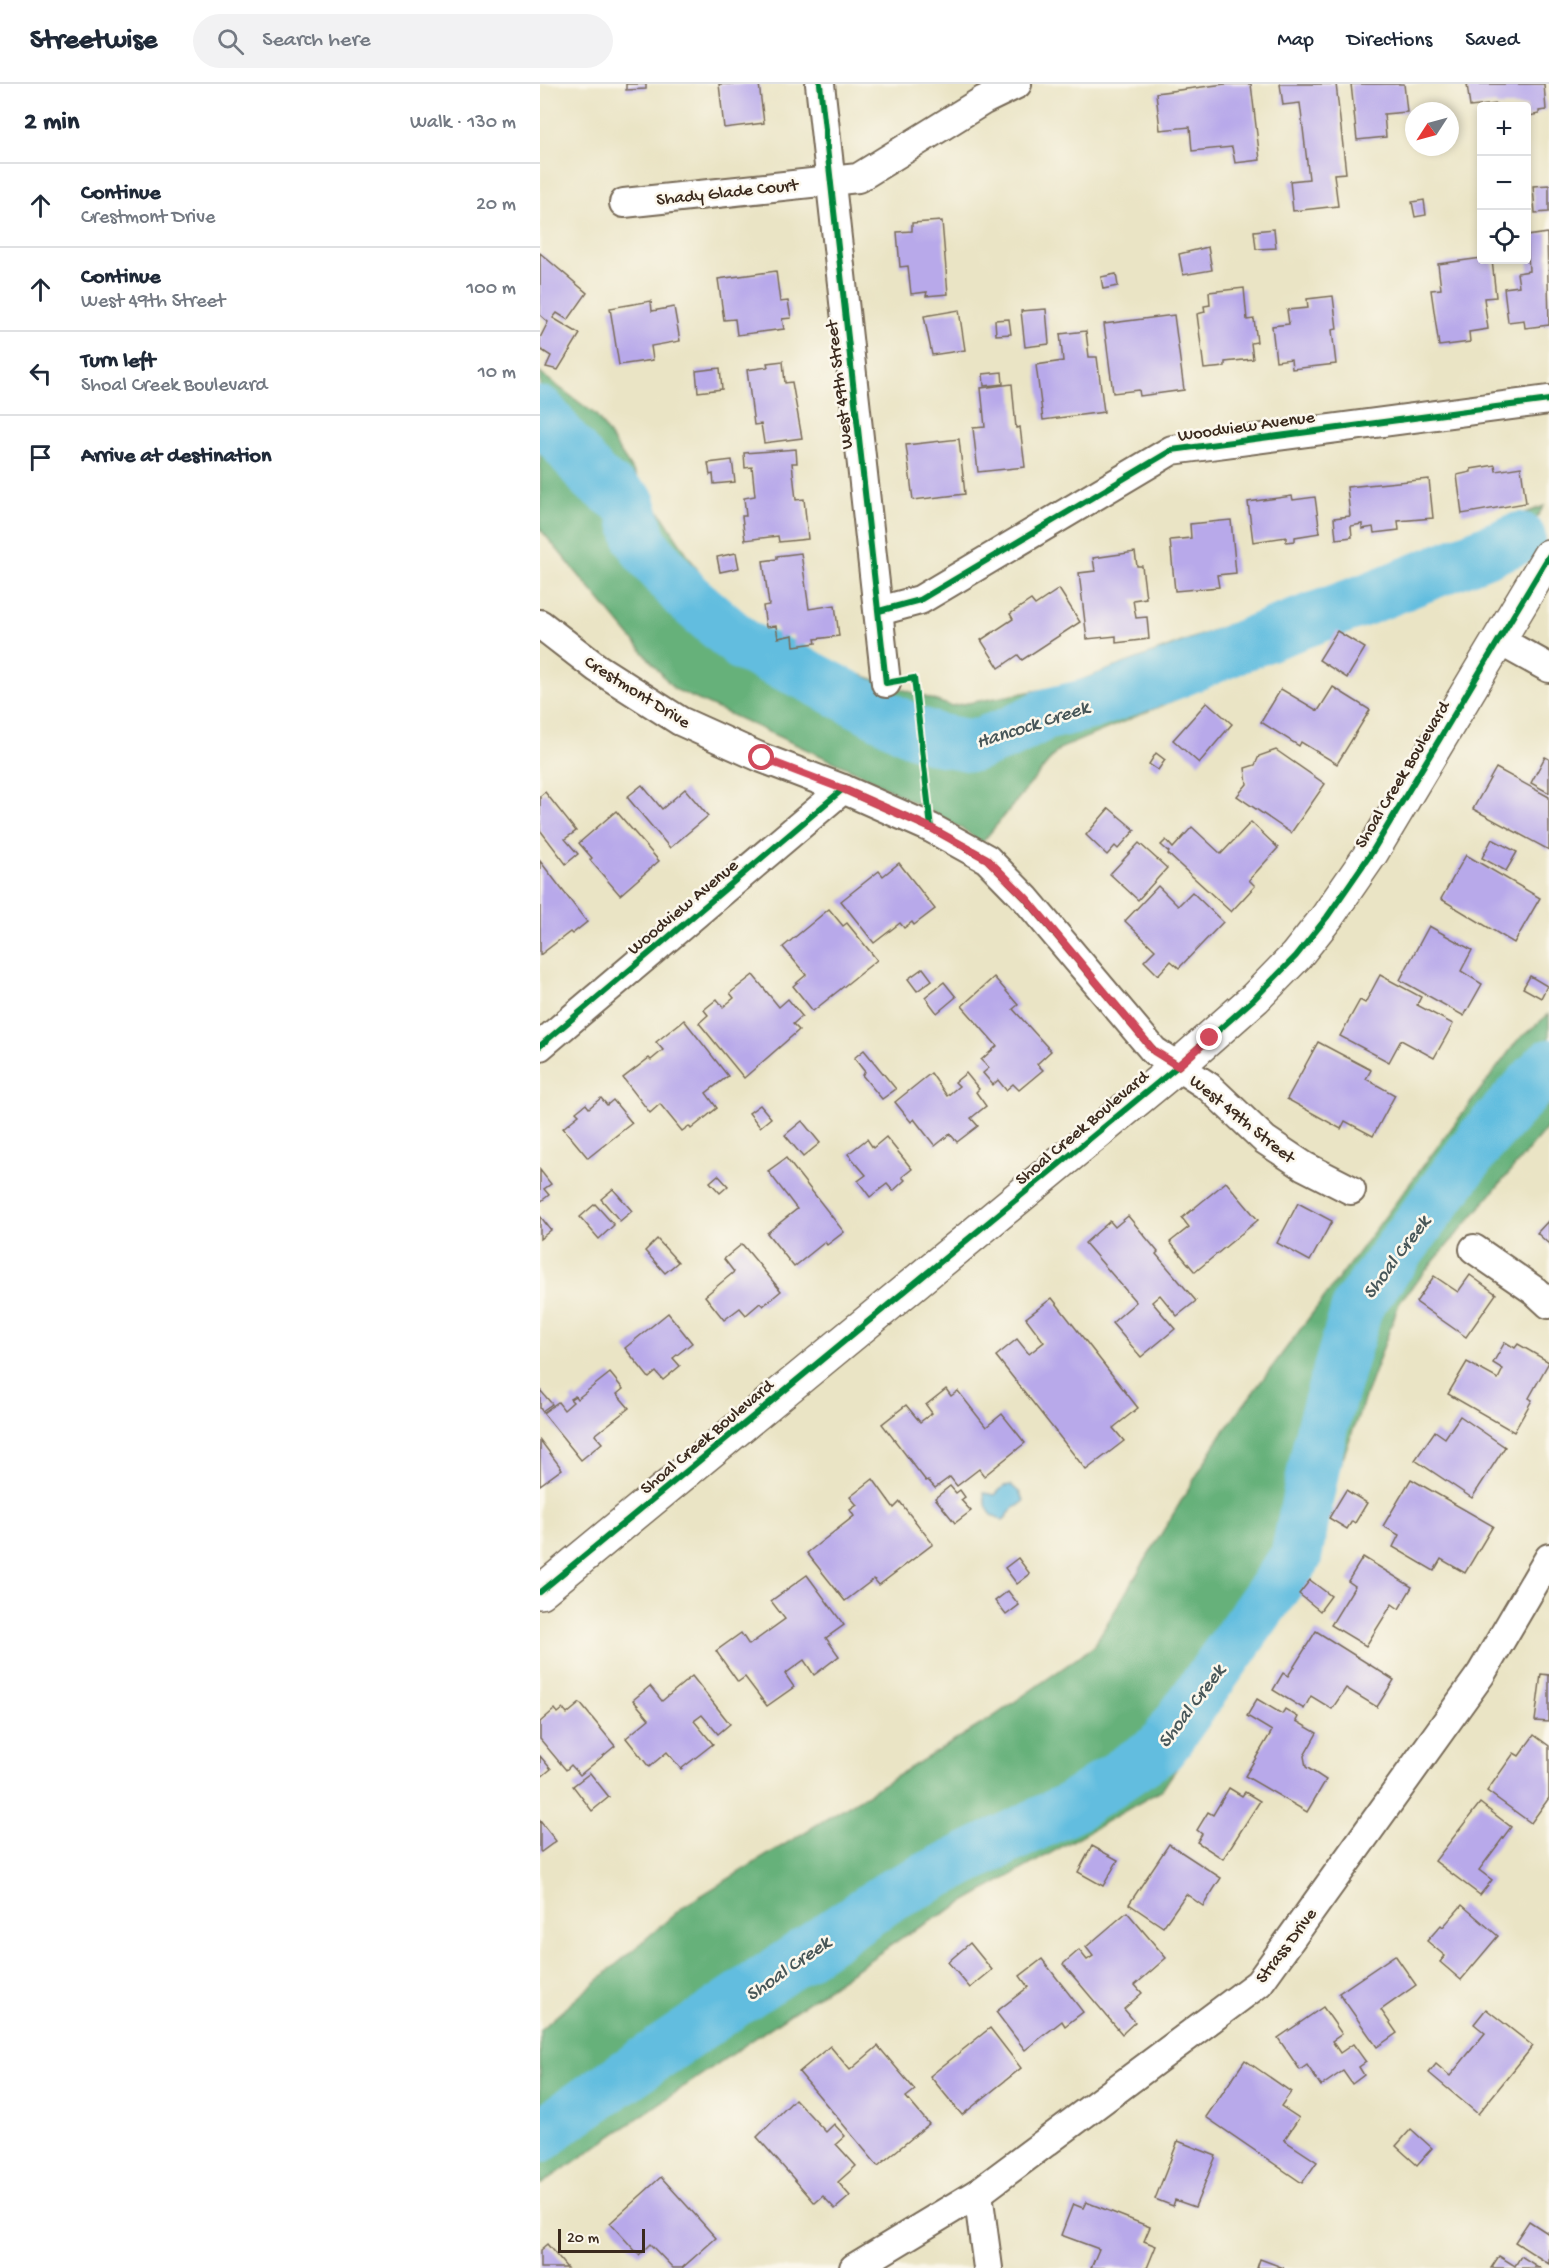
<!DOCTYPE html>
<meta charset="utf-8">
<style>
body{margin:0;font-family:"Gochi Hand",sans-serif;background:#f2f2f3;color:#1f2937}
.controls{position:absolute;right:18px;top:18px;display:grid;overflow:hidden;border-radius:6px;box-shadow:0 3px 9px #0003}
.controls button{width:54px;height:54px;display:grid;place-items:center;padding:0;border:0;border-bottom:2px solid #e0e1e3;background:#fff;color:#1f2937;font:30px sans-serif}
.compass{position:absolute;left:865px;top:18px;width:54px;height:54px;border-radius:50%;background:#fff;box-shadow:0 3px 9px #0003;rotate:234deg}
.scale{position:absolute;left:18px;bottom:15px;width:87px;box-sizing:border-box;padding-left:6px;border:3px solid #3b2a1e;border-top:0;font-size:16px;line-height:21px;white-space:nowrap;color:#3b2a1e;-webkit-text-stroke:4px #fbf7ec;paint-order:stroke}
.stop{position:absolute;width:18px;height:18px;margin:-14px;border:4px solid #d1495b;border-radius:50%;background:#fff}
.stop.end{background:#d1495b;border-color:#fff;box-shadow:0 2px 6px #0008}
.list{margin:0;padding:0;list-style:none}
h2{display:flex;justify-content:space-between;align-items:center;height:78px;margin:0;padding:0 24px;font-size:26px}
h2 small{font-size:20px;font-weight:400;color:#747a83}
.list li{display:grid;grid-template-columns:39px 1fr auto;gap:18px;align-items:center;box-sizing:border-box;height:84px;padding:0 24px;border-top:2px solid #e0e1e3}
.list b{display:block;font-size:22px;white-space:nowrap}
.list p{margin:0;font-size:20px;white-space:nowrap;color:#747a83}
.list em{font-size:20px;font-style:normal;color:#747a83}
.icon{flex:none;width:33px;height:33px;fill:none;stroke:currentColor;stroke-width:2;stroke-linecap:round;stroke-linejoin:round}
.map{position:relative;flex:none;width:1009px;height:2184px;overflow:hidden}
header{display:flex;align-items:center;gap:36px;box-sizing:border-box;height:84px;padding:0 30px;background:#fff;border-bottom:2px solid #e0e1e3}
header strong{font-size:28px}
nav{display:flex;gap:33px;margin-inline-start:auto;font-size:21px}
.search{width:420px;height:54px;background:#f2f2f3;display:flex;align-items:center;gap:15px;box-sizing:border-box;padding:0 21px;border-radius:33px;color:#747a83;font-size:22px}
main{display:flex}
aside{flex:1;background:#fff}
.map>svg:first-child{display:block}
</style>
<header>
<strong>Streetwise</strong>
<div class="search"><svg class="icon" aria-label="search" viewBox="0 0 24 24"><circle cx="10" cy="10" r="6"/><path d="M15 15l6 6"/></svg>Search here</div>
<nav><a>Map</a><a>Directions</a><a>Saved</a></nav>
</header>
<main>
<aside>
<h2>2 min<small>Walk · 130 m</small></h2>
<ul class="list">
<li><svg class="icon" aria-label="ahead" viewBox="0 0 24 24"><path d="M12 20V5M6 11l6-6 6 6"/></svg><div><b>Continue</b><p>Crestmont Drive</p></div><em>20 m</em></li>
<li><svg class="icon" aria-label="ahead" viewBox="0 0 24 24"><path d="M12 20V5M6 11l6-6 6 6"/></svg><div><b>Continue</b><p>West 49th Street</p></div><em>100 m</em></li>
<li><svg class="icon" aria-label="left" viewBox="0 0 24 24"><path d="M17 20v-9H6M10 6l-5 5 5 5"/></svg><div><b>Turn left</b><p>Shoal Creek Boulevard</p></div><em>10 m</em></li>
<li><svg class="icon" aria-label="arrive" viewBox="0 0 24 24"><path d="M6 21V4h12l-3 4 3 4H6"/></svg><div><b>Arrive at destination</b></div></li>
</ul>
</aside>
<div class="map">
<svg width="1009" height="2184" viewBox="0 0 1009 2184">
<rect width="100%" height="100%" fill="#fbf7ec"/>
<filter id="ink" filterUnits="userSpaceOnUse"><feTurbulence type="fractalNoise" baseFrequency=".0167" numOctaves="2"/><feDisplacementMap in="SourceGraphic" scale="12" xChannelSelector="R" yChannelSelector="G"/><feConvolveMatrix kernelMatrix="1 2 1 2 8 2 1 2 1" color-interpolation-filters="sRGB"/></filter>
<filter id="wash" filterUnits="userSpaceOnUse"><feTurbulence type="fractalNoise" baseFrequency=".008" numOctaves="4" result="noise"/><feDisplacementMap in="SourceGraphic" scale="24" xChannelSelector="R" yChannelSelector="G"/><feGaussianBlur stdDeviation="1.35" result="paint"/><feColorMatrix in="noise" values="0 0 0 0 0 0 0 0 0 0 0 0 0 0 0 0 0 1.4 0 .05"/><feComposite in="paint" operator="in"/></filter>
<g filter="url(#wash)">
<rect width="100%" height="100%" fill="#eae4c5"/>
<!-- forest -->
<g fill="#66b17a" stroke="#506e4c" stroke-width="1.5">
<path d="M0 289 56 331 172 508 243 564 411 622 528 601 1004 422 963 487 901 503 519 665 441 760 426 747 323 691 134 605 0 445Z"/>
<path d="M1009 930V1042L860 1217 781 1434 767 1491 622 1706 366 1851 0 2101V1946L144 1822 450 1635 553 1563 681 1351 977 957Z"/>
</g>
<!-- water -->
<path fill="#62bddf" stroke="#4e747e" stroke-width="1.5" d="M471 1401 479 1408 484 1416C481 1422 479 1421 474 1424 469 1427 468 1433 463 1436 449 1434 445 1422 444 1409L455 1411 464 1402Z"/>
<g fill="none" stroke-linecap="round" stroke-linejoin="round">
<!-- river -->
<g stroke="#62bddf" stroke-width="52">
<path d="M0 328 54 394 90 420 100 455 108 468 147 513 204 562 271 593 373 647 396 655 433 662 469 649 504 631 550 620 638 588 734 549 827 515 980 454"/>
<path d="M0 2053 22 2035 350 1812 534 1722 621 1664 756 1473 782 1343 818 1221 942 1055 1009 981"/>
</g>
</g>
<g id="blocks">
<!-- building -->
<g fill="#b8a9ea">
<path d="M86 0H106V5L86 6Z"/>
<path d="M179 0H219L224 39 184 44Z"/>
<path d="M685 0H711L720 76 695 79 692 63 652 67 650 43 620 46 616 9Z"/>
<path d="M740 0H796L806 89 794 90 798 122 753 127 750 97 769 95 760 19 743 21Z"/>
<path d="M811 0H864L867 28 844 30 846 53 817 56Z"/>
<path d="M927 0H1004L1006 26 999 27V30L989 32V37H987V22H956V20L930 23Z"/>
<path d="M1009 101V128L995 129 993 102Z"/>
<path d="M884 116 886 131 875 133 872 118Z"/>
<path d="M402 137 408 210 386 212 387 208 371 210 368 182 360 183 357 148 372 147V139Z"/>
<path d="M734 145 736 164 716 165 714 147Z"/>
<path d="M1007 149 1009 241 985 244 984 236 968 238 964 204 979 202 977 189 989 187 987 152Z"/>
<path d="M668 163 672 186 643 191 639 170Z"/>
<path d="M0 169 47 209 28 236 17 229 13 234 40 250 18 286 6 283 11 272 0 265V254L8 238 0 231Z"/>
<path d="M942 174 952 176 956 213 944 214 948 245 929 248 930 258 899 262 891 206 901 205 898 180Z"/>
<path d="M236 187 240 218 248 217 251 234 242 235 244 245 197 251 195 235 184 236 178 195Z"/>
<path d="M576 190 578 202 563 205 561 193Z"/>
<path d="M704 204 707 236 714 235 717 258 711 259 713 275 685 278V283L664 285 657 230 665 228 664 222 670 221 669 208Z"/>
<path d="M793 212 797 245 792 246 796 280 752 285 751 275 736 277 732 242 749 240 747 226 768 224 767 215Z"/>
<path d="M111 217 112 227 134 223 140 257 111 262 113 276 79 281 70 224Z"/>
<path d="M506 225 509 260 485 263 481 227Z"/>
<path d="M419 226 425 266 392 271 384 232Z"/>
<path d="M634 231 644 306 600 312 599 306 573 309 564 240Z"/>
<path d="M469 235 471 250 456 251 455 236Z"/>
<path d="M546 247 549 273H557L564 328 503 336 496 281 523 277 520 250Z"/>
<path d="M243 277 245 299 252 298 262 354 224 359 221 340 214 341 207 286 228 283 227 279Z"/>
<path d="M180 284 182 305 158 308 156 287Z"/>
<path d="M462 288 463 300 444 302 443 290Z"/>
<path d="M472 300 476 344 480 343 485 383 438 388 433 344 445 343 441 304Z"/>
<path d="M419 355 425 410 373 416 366 361Z"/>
<path d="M256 365 257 379H252L256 416 264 415 268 455 239 458 238 452 205 456 202 432H206L204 414 215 412 212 383 205 384 204 369Z"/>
<path d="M192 376 195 398 174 400 173 390 170 391 168 379Z"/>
<path d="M955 381 956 387 981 383 986 419 922 430 917 391 931 388V385Z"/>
<path d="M889 395 893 434 858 437 859 446 834 449 833 443 822 445V440L811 442 812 453 796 455 794 434 810 432 807 403Z"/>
<path d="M752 412 753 416 775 413 780 449 755 453V457L746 458V453L713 458 708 418Z"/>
<path d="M691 436 696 489 677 491 679 503 635 507 630 456 651 454 650 440Z"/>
<path d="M595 468 597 482H602L606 514 593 516 596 534 607 533 609 555 576 559V552L547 555 539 489 555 487 553 474Z"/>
<path d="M196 469 199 484 180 488 177 473Z"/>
<path d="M261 469 269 525 295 521 299 552 275 555 276 559 254 562 253 551 238 554 236 542 226 543 223 522 229 521 223 477 237 475V472Z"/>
<path d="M519 505 540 538 482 576 478 571 459 584 441 556 473 535 470 530 491 516 495 521Z"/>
<path d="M797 547 825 564 807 594 779 576Z"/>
<path d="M793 603 830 626 797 680 761 658 759 662 721 638 741 605 778 627Z"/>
<path d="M667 618 692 640 659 679 633 656Z"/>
<path d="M736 666 785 700 751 749 697 712 707 700 705 684 715 681 719 672Z"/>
<path d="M616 669 625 676 618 686 609 680Z"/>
<path d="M1005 673 1009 675V709L991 699Z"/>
<path d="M956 684 1009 713V766L933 725Z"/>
<path d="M102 701 122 725 145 705 168 732 130 764 87 713Z"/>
<path d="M5 708 36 747 25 755 38 770 26 780 0 746V712Z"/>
<path d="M569 724 595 746 578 765 575 762 567 771 546 751Z"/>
<path d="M76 727 119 777 80 811 50 776 52 774 39 759Z"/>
<path d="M711 738 738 764 709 796 715 802 691 828 628 770 629 768 621 761 626 756 633 764 652 743 681 770Z"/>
<path d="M952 755 977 768 966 787 942 774Z"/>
<path d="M599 759 627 784 598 816 570 790Z"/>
<path d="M926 771 1000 814 974 859 901 815Z"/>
<path d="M0 777 47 838 32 850 30 848 0 871Z"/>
<path d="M359 779 395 825 374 841 372 838 364 844 360 839 334 859 301 817 339 787 343 792Z"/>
<path d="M618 802 638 822 652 808 683 838 639 884 631 877 618 891 604 877 615 866 585 837Z"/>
<path d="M289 825 303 842 307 839 337 876 273 927 253 902 266 891 243 863Z"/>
<path d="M889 842 932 866 921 887 942 900 924 932 860 896Z"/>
<path d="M383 884 392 896 377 907 368 895Z"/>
<path d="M213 891 239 923 248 915 262 932 253 940 259 946 204 994 159 939 168 931 164 926 166 924 177 915 183 923 194 914 190 909Z"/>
<path d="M840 891 881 913 877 921 913 940 894 974 861 956 849 978 800 952 820 916 825 919Z"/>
<path d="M990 892 1007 902 1001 914 983 904Z"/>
<path d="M454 893 478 921 473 925 511 967 497 980 503 986 479 1006 473 1000 466 1006 458 996 453 1001 443 989 449 984 441 976 457 962 422 922Z"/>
<path d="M404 898 416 913 397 929 385 913Z"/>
<path d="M144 936 188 992 166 1009 177 1024 151 1045 149 1042 142 1047 120 1020 110 1029 83 994 109 974 111 976 123 966 116 958Z"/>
<path d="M778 958 831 986 826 995 855 1011 833 1052 805 1037 801 1045 747 1015Z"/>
<path d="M324 966 356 1005 342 1015 322 991 325 988 314 974Z"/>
<path d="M391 989 407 1012 419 1002 415 998 426 989 439 1005 436 1008 446 1022 431 1034 438 1042 417 1058 410 1050 395 1062 374 1035 371 1038 355 1018Z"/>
<path d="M61 1014 67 1021 73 1016 92 1039 48 1074 23 1044 39 1031 36 1028 46 1020 49 1024Z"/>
<path d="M220 1021 231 1034 220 1043 209 1029Z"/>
<path d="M262 1037 280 1059 263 1073 245 1051Z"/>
<path d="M346 1053 372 1085 362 1093 365 1096 353 1107 347 1100 330 1113 318 1097 326 1091 308 1070 327 1055 333 1064Z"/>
<path d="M246 1074 304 1148 287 1161 285 1158 254 1183 227 1149 257 1125 228 1087Z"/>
<path d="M0 1086 11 1100 4 1105 9 1111 0 1118Z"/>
<path d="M178 1091 188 1102 180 1109 170 1098Z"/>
<path d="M686 1098 718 1136 655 1188 630 1158 649 1143 642 1134Z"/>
<path d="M73 1105 92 1127 80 1137 61 1115Z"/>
<path d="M758 1119 792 1137 770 1177 737 1159Z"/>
<path d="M55 1120 74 1141 59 1155 40 1133Z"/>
<path d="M0 1132 11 1146 0 1155Z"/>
<path d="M588 1132 618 1168 616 1170 656 1217 637 1232 620 1211 612 1218 635 1245 601 1273 572 1239 596 1218 545 1159 570 1137 575 1143Z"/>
<path d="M1009 1136V1160L997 1149Z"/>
<path d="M117 1155 138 1178 125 1189 105 1167Z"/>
<path d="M202 1160 241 1207 223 1222 220 1219 206 1231 200 1224 184 1236 165 1212 194 1188 184 1175Z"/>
<path d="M930 1191 956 1210 926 1253 876 1218 894 1192 918 1208Z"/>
<path d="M512 1214 598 1324 573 1344 584 1357 546 1386 456 1272 477 1255 489 1270 504 1258 486 1234Z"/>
<path d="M128 1229 152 1259 133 1274 140 1282 123 1296 116 1288 109 1294 85 1264Z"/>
<path d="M965 1258 975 1264 978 1260 1009 1278 989 1314 992 1316 974 1348 908 1310 927 1278 958 1295 963 1285 953 1279Z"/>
<path d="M70 1289 83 1305 77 1310 89 1324 55 1351 62 1359 41 1376 3 1329 18 1318 24 1326 33 1318 30 1315 35 1312 37 1315Z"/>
<path d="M406 1305 411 1312 418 1307 446 1343 462 1330 485 1359 444 1392 439 1385 417 1402 410 1393 395 1404 388 1396 386 1397 342 1340 366 1321 380 1338 392 1329 386 1321Z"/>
<path d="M0 1306 12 1320 2 1327 0 1324Z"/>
<path d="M920 1332 965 1363 932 1414 875 1376 895 1347 905 1354Z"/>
<path d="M0 1356 22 1385 0 1401Z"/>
<path d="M333 1395 354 1424 360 1418 393 1460 339 1501 334 1495 305 1517 267 1469 314 1432 310 1426 317 1421 310 1413Z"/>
<path d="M871 1395 953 1442 925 1489 901 1475 894 1487 853 1463 859 1451 843 1442Z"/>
<path d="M410 1402 416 1409 420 1406 425 1413 421 1416 431 1427 415 1439 395 1414Z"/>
<path d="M806 1406 827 1419 815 1439 812 1437 807 1445 789 1434Z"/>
<path d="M823 1473 872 1503 859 1525 852 1520 826 1562 791 1541 815 1502 808 1497Z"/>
<path d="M478 1474 490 1490 477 1500 465 1484Z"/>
<path d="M267 1491 304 1541 286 1554 299 1572 274 1591 264 1576 245 1590 254 1603 227 1622 205 1593 198 1598 176 1567 201 1549 209 1561 245 1535 231 1517Z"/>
<path d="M770 1496 791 1512 780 1527 759 1510Z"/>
<path d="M468 1507 479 1521 466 1531 455 1517Z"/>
<path d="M776 1547 854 1596 837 1623 806 1604 792 1625 771 1612 764 1625 733 1606 743 1589 748 1592Z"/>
<path d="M1001 1590 1009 1591V1638L995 1637Z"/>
<path d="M152 1592 190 1640 178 1650 162 1631 154 1637 173 1660 141 1685 127 1668 109 1683 86 1654 109 1635 93 1616 110 1602 122 1617Z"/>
<path d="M717 1615 742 1630 745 1625 758 1633 756 1637 777 1649 764 1672 766 1683 786 1696 767 1728 705 1692 732 1647 707 1632Z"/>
<path d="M40 1619 75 1662 40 1691 31 1681 26 1686 0 1655V1638L15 1625 18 1629 23 1625 27 1630Z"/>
<path d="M994 1651 1009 1662V1714L991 1739 947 1707 974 1669 979 1672Z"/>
<path d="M0 1672 11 1685 0 1694Z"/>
<path d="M50 1689 69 1713 52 1727 33 1702Z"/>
<path d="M689 1704 702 1712 705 1708 720 1717 683 1775 657 1758 662 1750 657 1746 668 1728 673 1731Z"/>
<path d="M940 1719 971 1743 939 1786 952 1796 940 1811 895 1777Z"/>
<path d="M0 1737 16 1757 1 1768 0 1767Z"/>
<path d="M629 1760 681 1794 663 1822 646 1810 623 1843 589 1820Z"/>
<path d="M552 1762 578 1776 563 1802 538 1788Z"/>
<path d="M922 1821 958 1852 921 1896 900 1878 905 1872 887 1857 901 1841 903 1843Z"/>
<path d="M587 1828 626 1874 595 1901 602 1909 584 1925 595 1938 582 1950 523 1880 539 1866 547 1876 553 1872 546 1863Z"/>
<path d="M430 1859 452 1886 430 1904 408 1878Z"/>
<path d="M855 1871 876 1901 841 1926 857 1949 837 1963 799 1909Z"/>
<path d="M502 1875 543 1928 525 1942 522 1937 485 1966 456 1928 488 1903 480 1892Z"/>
<path d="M783 1923 802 1950 792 1957 800 1969 813 1960 826 1978 819 1983 824 1991 812 2000 803 1987 781 2002 767 1981 760 1986 738 1954Z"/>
<path d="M946 1925 993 1962 938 2030 889 1989 896 1980 910 1992 945 1949 934 1940Z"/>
<path d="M450 1944 481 1984 422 2031 390 1992Z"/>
<path d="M290 1962 310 1986 338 1962 375 2006 366 2013 389 2040 338 2082 259 1988Z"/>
<path d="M705 1976 751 2008 741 2022 759 2034 744 2056 777 2078 762 2099 666 2033Z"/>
<path d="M255 2015 286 2048 294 2040 305 2052 296 2060 316 2082 298 2098 310 2112 295 2125 283 2112 275 2119 217 2053Z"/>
<path d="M871 2045 892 2064 877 2081 856 2062Z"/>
<path d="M638 2057 676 2072 655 2123 635 2116 633 2122 615 2115Z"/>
<path d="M121 2093 176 2154 142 2184H133L110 2160 99 2171 70 2139Z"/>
<path d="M546 2118 610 2143 604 2157 616 2162 607 2184H551L559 2165 521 2151 533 2120 543 2124Z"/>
<path d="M989 2137 1009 2150V2180L975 2158Z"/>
<path d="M7 2160 27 2184H0V2166Z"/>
<path d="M959 2172 975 2182 981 2172 1000 2184H951Z"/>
<path d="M720 2175 744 2184H717Z"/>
</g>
</g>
</g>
<g filter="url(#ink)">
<use href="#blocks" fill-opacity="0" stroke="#786b58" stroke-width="1.5"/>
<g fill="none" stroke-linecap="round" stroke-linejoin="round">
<defs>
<g id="street">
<path d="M280 0 346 599"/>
<path d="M84 119 318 94 444 16 477 0"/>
<path d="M339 527 380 516 632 366 1009 316"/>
<path d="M0 540 57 584 140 637 222 674 303 705 391 744 447 775 486 815 614 967 669 1003 725 1056 764 1082 811 1106"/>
<path d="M960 557 1009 584"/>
<path d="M0 962 303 705"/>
<path d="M934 1165 995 1207 1009 1220"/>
<path d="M438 2109 448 2184"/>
<path d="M314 2184 438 2109 719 1899 941 1590 1009 1474"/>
</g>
<path id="secondary" d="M0 1508 638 982 715 914 756 872 787 833 832 768 1009 472"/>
</defs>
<!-- street casing -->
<use href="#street" stroke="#786b58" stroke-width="32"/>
<!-- secondary casing -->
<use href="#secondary" stroke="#786b58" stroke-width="36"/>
<!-- street -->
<use href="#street" stroke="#fff" stroke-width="28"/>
<!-- secondary -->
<use href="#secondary" stroke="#fff" stroke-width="33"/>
<defs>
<g id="cycleway">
<path d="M280 0 346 599 374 594 391 744"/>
<path d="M339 527 380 516 632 366 1009 316"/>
<path d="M0 962 303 705 391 744 447 775 486 815 614 967 638 982"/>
<path d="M0 1508 638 982 715 914 756 872 787 833 832 768 1009 472"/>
</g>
</defs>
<!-- cycleway casing -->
<use href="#cycleway" stroke="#fbf7ec" stroke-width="10"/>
<!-- cycleway -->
<use href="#cycleway" stroke="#00873e" stroke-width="6"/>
</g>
</g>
<g fill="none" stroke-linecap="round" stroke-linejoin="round" filter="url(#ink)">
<!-- route -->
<path stroke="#d1495b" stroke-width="8" d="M222 674 303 705 391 744 447 775 486 814 614 967 638 982 670 954"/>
</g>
<g text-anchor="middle" stroke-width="5" stroke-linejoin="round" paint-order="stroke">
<!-- street labels -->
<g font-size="18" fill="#3b2a1e" stroke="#fbf7ec">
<text transform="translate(187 107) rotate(-6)" y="6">Shady Glade Court</text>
<text transform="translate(298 301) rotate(-97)" y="6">West 49th Street</text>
<text transform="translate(706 341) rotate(-8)" y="6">Woodview Avenue</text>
<text transform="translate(98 607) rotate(32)" y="6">Crestmont Drive</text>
<text transform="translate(861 690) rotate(-59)" y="6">Shoal Creek Boulevard</text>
<text transform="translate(142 822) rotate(-40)" y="6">Woodview Avenue</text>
<text transform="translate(703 1034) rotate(39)" y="6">West 49th Street</text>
<text transform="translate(541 1043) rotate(-40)" y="6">Shoal Creek Boulevard</text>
<text transform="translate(166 1352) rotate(-40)" y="6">Shoal Creek Boulevard</text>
<text transform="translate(745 1861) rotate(-53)" y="6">Strass Drive</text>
</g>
<!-- water labels -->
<g font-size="20" font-style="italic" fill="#475658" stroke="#fbf7ec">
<text transform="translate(492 639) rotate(-18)" y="7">Hancock Creek</text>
<text transform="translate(855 1172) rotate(-53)" y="7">Shoal Creek</text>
<text transform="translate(650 1621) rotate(-53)" y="7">Shoal Creek</text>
<text transform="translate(247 1883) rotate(-35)" y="7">Shoal Creek</text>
</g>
</g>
</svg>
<div class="controls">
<button>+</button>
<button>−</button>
<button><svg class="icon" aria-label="locate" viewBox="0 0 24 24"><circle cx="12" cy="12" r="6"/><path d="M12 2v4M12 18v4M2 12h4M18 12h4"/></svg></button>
</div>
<svg class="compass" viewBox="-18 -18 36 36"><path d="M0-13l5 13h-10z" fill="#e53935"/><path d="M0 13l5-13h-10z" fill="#747a83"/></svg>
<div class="scale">20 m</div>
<div class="stop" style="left:222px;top:674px"></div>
<div class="stop end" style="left:670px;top:954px"></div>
</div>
</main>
